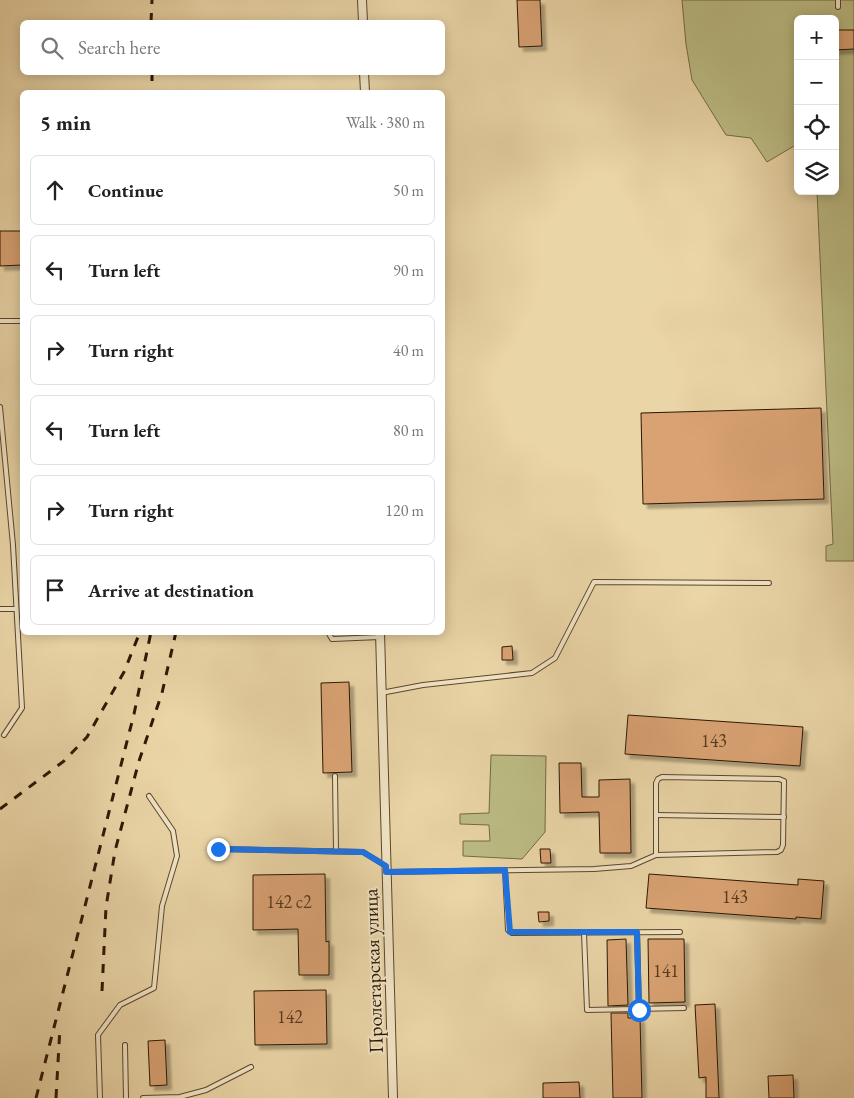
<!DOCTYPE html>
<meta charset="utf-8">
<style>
body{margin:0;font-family:"EB Garamond",serif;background:#f2f2f2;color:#222}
.controls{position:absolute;right:15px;top:15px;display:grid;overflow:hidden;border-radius:8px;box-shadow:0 2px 12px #0003}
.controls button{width:45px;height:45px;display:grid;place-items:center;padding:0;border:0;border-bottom:1px solid #e0e0e0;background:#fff;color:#222;font:25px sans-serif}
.stop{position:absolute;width:15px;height:15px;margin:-11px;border:4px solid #1a73e8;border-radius:50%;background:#fff}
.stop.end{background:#1a73e8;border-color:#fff;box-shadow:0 1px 5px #0008}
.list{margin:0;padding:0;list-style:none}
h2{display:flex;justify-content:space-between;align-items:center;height:65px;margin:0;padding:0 20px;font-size:21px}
h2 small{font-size:16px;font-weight:400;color:#767676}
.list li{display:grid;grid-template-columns:32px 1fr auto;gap:15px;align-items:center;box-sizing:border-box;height:70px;margin:0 10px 10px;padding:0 10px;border:1px solid #e0e0e0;border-radius:8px}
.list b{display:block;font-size:19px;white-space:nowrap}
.list em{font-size:16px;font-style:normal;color:#767676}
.icon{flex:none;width:28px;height:28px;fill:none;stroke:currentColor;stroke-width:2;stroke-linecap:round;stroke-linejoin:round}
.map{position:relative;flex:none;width:854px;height:1098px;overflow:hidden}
.search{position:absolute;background:#fff;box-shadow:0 2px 12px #0003;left:20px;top:20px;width:425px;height:55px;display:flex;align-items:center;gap:12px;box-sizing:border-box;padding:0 18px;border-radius:8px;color:#767676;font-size:19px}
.panel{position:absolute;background:#fff;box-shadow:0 2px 12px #0003;left:20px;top:90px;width:425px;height:545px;border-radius:8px}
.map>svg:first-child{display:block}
</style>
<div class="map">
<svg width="854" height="1098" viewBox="0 0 854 1098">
<defs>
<filter id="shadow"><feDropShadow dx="4.5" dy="4.5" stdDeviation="1" flood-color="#0004"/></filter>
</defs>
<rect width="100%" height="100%" fill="#ead5a7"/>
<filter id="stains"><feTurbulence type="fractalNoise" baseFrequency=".004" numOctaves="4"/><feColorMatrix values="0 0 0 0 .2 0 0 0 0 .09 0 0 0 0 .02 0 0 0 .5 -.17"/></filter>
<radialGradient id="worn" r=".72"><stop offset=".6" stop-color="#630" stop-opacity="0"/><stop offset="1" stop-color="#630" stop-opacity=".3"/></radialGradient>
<!-- green -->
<g fill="#bcbc84" stroke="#746a43">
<path d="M682 0H854V561H826V546L833 544 817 191H835V19H798V150L794 146 767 162 751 138 726 135 692 80 686 44Z"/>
<path d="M491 755 546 756 545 832 522 859 463 856V841H490L489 825 460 824V814L489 813Z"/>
</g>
<!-- building -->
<g fill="#d9a273" stroke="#2c1802" filter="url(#shadow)">
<path d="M517 0H540L542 46 519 47Z"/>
<path d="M835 30H854V49L835 50Z"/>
<path d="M0 231H22V265L0 266Z"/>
<path d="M821 408 824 499 643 504 641 413Z"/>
<path d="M512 646 513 660H502V647Z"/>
<path d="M349 682 352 772 323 773 321 683Z"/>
<path d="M628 715 803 727 800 766 625 754Z"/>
<path d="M559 763H581L582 797H599V780L630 779 631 853H600L599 812 560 813Z"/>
<path d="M540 849H550L551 863H541Z"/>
<path d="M325 874 326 942 329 941V975H299L298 929 253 930V875Z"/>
<path d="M649 874 798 885V879L824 881 821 919 796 917V919L646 908Z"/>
<path d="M538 912H549V921L539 922Z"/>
<path d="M626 939 628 1005 608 1006 607 940Z"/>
<path d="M648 939H684L685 1002 649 1003Z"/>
<path d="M326 990 327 1044 255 1045 254 991Z"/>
<path d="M715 1004 719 1098H706V1077L699 1078 695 1005Z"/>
<path d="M611 1013H628V1018H640L642 1098H613Z"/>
<path d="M165 1040 167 1085 150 1086 148 1041Z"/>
<path d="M793 1075 794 1098H769L768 1076Z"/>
<path d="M579 1082 580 1098H543V1083Z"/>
</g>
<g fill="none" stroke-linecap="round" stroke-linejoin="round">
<defs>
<g id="service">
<path d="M838 0V7"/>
<path d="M0 321H22"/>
<path d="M0 407 13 545 22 708 4 735"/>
<path d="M0 609H16"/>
<path d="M328 632 332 639 380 637"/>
<path d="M381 693 423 685 532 673 555 658 594 582 769 583"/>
<path d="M335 776 336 851"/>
<path d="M656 815 784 817"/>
<path d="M218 849 363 852 386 866"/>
<path d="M505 870 508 930 512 933 680 932"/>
<path d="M387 872 594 869 631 866 656 855 777 852 781 850 783 845 784 781 779 779 662 777 658 779 656 783V855"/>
<path d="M637 932 639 1010"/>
<path d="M584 933 587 1010 684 1008"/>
<path d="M125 1045 126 1098"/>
<path d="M100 1098 98 1035 120 1005 154 988 162 906 177 856 173 831 149 796"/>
<path d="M143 1098 180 1097 206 1090 251 1067"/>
</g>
<g id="minor">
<path d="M362 0 363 22"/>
<path d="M364 72 365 92"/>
<path d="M380 632 393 1098"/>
</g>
</defs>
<!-- service casing -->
<use href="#service" stroke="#5c472b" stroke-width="6"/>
<!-- minor casing -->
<use href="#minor" stroke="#5c472b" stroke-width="10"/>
<!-- service -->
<use href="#service" stroke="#f1e4c6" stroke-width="4"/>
<!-- minor -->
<use href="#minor" stroke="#f1e4c6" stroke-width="8"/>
<!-- rail -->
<g stroke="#2c1802" stroke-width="3" stroke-dasharray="9 9" stroke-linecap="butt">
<path d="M151 22 152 0"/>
<path d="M152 72V92"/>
<path d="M0 809 64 761 87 737 124 672 140 632"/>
<path d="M102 991 106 907 115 851 139 761 162 693 176 632"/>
<path d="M36 1098 134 714 151 632"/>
<path d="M56 1098 60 1027"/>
</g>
</g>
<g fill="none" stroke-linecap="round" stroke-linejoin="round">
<!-- route -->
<path stroke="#1a73e8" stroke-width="6" d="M218 849 363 852 386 866V872L505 870 510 932H637L639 1010"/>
</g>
<g text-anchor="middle" stroke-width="4" stroke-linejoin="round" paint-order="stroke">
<!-- number labels -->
<g font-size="18" fill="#573a1e">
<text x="714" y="747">143</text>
<text x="735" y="903">143</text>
<text x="289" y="908">142 с2</text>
<text x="666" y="977">141</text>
<text x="290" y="1023">142</text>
</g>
<!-- street labels -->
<g font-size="20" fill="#2c1802" stroke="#f1e4c6">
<text transform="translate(373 971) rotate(-92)" y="7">Пролетарская улица</text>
</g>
</g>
<rect width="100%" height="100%" filter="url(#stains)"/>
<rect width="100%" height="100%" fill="url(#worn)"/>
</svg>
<div class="controls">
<button>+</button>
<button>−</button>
<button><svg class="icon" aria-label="locate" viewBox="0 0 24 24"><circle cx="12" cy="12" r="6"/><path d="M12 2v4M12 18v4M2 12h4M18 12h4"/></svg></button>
<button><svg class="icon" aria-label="layers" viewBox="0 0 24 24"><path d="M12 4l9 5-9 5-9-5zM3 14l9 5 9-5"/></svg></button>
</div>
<div class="stop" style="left:639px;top:1010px"></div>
<div class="stop end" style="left:218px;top:849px"></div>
<div class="search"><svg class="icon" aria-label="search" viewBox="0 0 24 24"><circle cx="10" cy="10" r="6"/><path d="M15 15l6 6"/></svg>Search here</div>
<section class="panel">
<h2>5 min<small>Walk · 380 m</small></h2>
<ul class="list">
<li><svg class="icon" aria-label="ahead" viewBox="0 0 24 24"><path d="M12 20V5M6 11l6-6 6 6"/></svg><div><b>Continue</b></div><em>50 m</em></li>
<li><svg class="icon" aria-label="left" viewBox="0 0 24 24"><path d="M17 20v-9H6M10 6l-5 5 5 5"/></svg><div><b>Turn left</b></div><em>90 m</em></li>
<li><svg class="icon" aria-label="right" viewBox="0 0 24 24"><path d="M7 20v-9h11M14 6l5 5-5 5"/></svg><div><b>Turn right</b></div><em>40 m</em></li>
<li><svg class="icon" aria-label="left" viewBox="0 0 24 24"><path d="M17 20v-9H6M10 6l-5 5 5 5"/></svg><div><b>Turn left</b></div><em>80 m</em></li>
<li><svg class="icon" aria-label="right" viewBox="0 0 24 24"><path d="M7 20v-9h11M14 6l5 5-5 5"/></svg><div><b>Turn right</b></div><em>120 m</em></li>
<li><svg class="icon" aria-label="arrive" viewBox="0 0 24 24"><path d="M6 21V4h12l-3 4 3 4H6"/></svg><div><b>Arrive at destination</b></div></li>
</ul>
</section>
</div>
